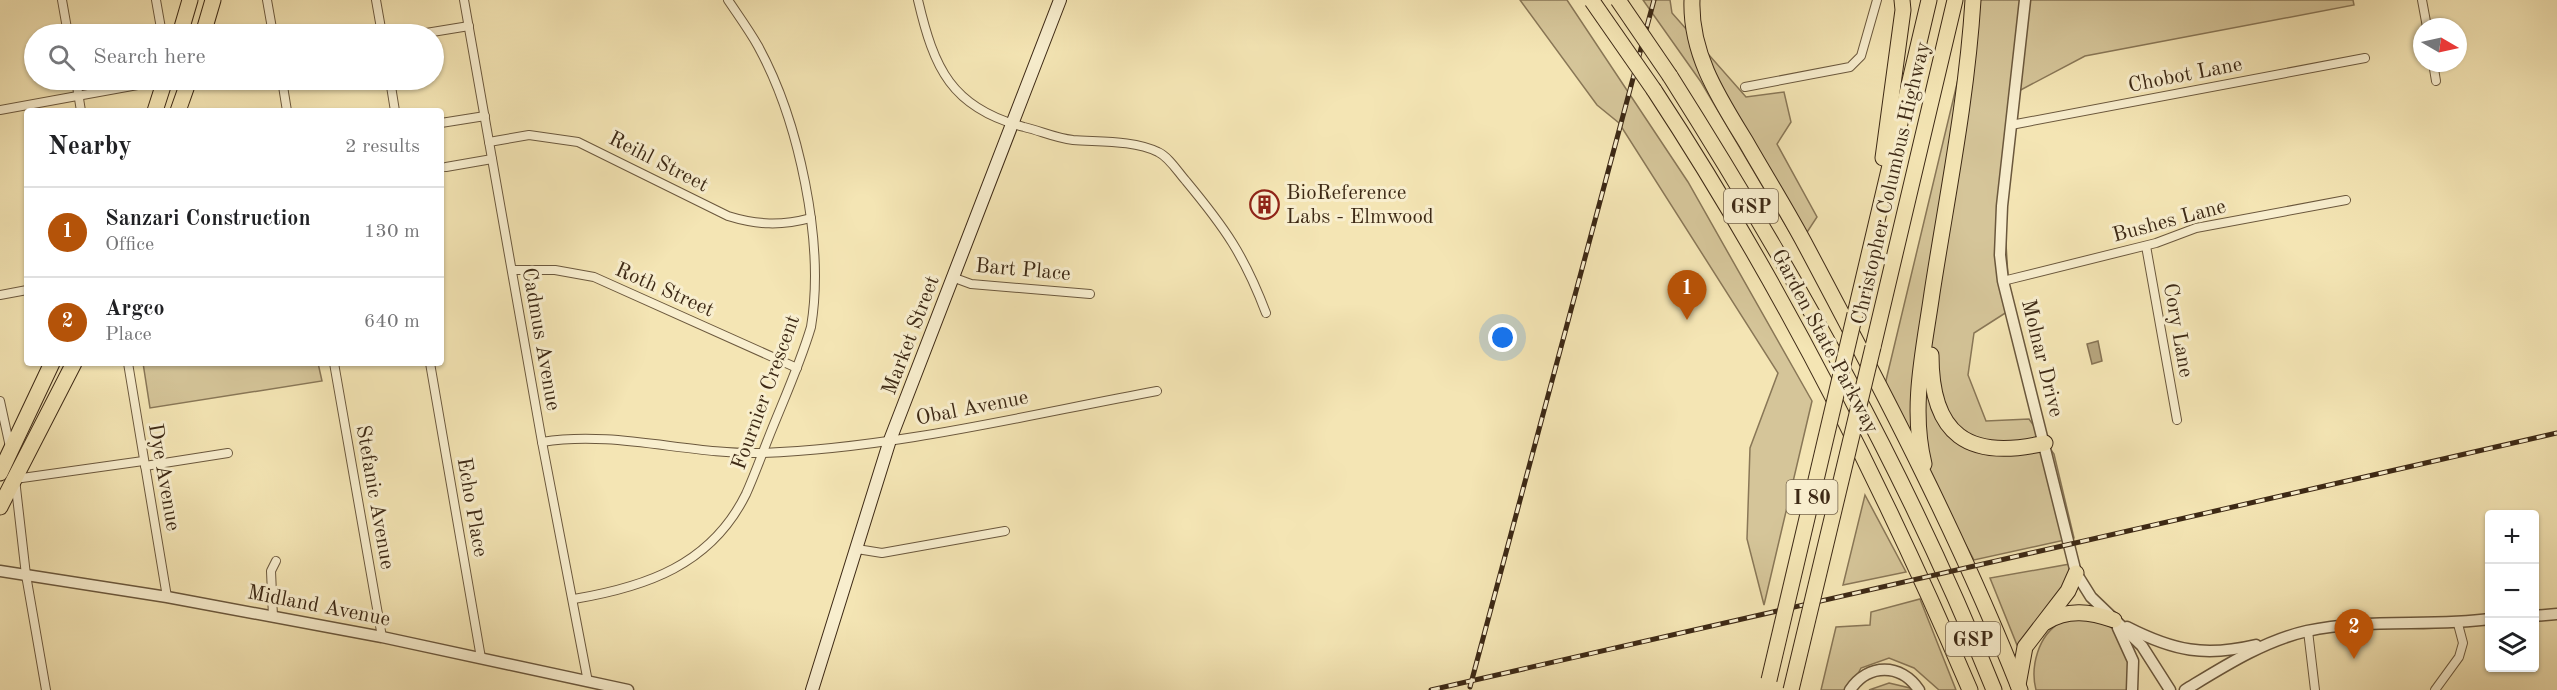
<!DOCTYPE html>
<meta charset="utf-8">
<style>
body{margin:0;font-family:"Old Standard TT",serif;background:#f6f6f6;color:#202124}
.controls{position:absolute;right:18px;bottom:18px;display:grid;overflow:hidden;border-radius:6px;box-shadow:0 2px 4px #0004}
.controls button{width:54px;height:54px;display:grid;place-items:center;padding:0;border:0;border-bottom:2px solid #e0e0e0;background:#fff;color:#202124;font:30px sans-serif}
.compass{position:absolute;left:2413px;top:18px;width:54px;height:54px;border-radius:50%;background:#fff;box-shadow:0 2px 4px #0004;rotate:99deg}
.you{position:absolute;left:1503px;top:338px;width:21px;height:21px;margin:-15px;border:4px solid #fff;border-radius:50%;background:#1a73e8;box-shadow:0 0 0 9px #1a73e833}
.badge{display:grid;place-items:center;width:39px;height:39px;border-radius:50%;background:#b45309;color:#fff;font-size:20px;font-weight:700}
.pin{position:absolute;translate:-50% -50px;filter:drop-shadow(0 2px 3px #0008)}
.pin::after{content:'';position:absolute;top:32px;width:21px;height:18px;background:inherit;clip-path:polygon(0 0,100% 0,50% 100%)}
.list{margin:0;padding:0;list-style:none}
h2{display:flex;justify-content:space-between;align-items:center;height:78px;margin:0;padding:0 24px;font-size:26px}
h2 small{font-size:20px;font-weight:400;color:#757577}
.list li{display:grid;grid-template-columns:39px 1fr auto;gap:18px;align-items:center;box-sizing:border-box;height:90px;padding:0 24px;border-top:2px solid #e0e0e0}
.list b{display:block;font-size:22px;white-space:nowrap}
.list p{margin:0;font-size:20px;white-space:nowrap;color:#757577}
.list em{font-size:20px;font-style:normal;color:#757577}
.icon{flex:none;width:33px;height:33px;fill:none;stroke:currentColor;stroke-width:2;stroke-linecap:round;stroke-linejoin:round}
.map{position:relative;flex:none;width:2557px;height:690px;overflow:hidden}
.search{position:absolute;background:#fff;box-shadow:0 2px 4px #0004;left:24px;top:24px;width:420px;height:66px;display:flex;align-items:center;gap:15px;box-sizing:border-box;padding:0 21px;border-radius:33px;color:#757577;font-size:22px}
.panel{position:absolute;background:#fff;box-shadow:0 2px 4px #0004;left:24px;top:108px;width:420px;height:258px;border-radius:6px}
.map>svg:first-child{display:block}
</style>
<div class="map">
<svg width="2557" height="690" viewBox="0 0 2557 690">
<rect width="100%" height="100%" fill="#f4e5b4"/>
<filter id="stains"><feTurbulence type="fractalNoise" baseFrequency=".00333" numOctaves="4"/><feColorMatrix values="0 0 0 0 .2 0 0 0 0 .09 0 0 0 0 .02 0 0 0 .5 -.17"/></filter>
<radialGradient id="worn" r=".72"><stop offset=".6" stop-color="#630" stop-opacity="0"/><stop offset="1" stop-color="#630" stop-opacity=".3"/></radialGradient>
<!-- green -->
<g fill="#d5c599" stroke="#897757" stroke-width="1.5">
<path d="M1520 0H1567L1688 182 1812 401 1764 605 1747 539 1750 448 1778 373 1619 123 1597 105Z"/>
<path d="M1643 0H1670L1672 13 1746 97 1784 92 1791 122 1777 144 1817 217 1798 246 1701 82Z"/>
<path d="M1977 0H2353L2354 5 2085 56 2015 93 2003 194 2010 310 1974 333 1968 375 1986 421 2029 419 2054 454 2074 538 1974 560 1883 393Z"/>
<path d="M143 363H318L322 381 150 408Z"/>
<path d="M1865 495 1906 572 1843 585Z"/>
<path d="M2070 564 2068 587 2017 645 1990 578Z"/>
<path d="M1920 599 1956 690H1939L1914 668 1889 658 1861 668 1849 690H1821L1836 627 1870 625 1871 612Z"/>
<path d="M2079 617C2088 620 2099 621 2107 625 2125 634 2135 673 2127 690H2036C2030 667 2038 635 2061 622 2066 620 2074 619 2079 617Z"/>
<path d="M1889 683 1910 688 1911 690H1869Z"/>
</g>
<!-- water -->
<path fill="#b6a57e" stroke="#867354" stroke-width="1.5" d="M2098 341 2102 361 2092 364 2087 344Z"/>
<g fill="none" stroke-linecap="round" stroke-linejoin="round">
<defs>
<g id="minor">
<path d="M62 0 68 34"/>
<path d="M156 0 162 34"/>
<path d="M267 0 273 34"/>
<path d="M376 0 382 34"/>
<path d="M464 0 542 442 588 682"/>
<path d="M918 0C934 68 951 108 1024 127 1041 131 1055 138 1073 140 1099 142 1134 140 1158 152 1169 157 1178 172 1186 181 1225 228 1244 255 1266 313"/>
<path d="M2422 0 2427 27"/>
<path d="M420 34 469 26"/>
<path d="M2433 63 2436 81"/>
<path d="M76 80 81 111"/>
<path d="M282 80 287 111"/>
<path d="M390 80 395 111"/>
<path d="M1745 87 1850 67 1861 56 1877 0"/>
<path d="M0 110 165 80"/>
<path d="M441 123 485 116"/>
<path d="M2011 125 2365 58"/>
<path d="M489 142 529 135 578 142 728 216C757 225 781 226 811 218"/>
<path d="M446 167 492 159"/>
<path d="M2146 246 2177 420"/>
<path d="M512 270H555L594 277 797 368"/>
<path d="M952 277 971 284 1090 294"/>
<path d="M2003 281 2156 243 2196 228 2346 200"/>
<path d="M0 295 27 290"/>
<path d="M128 363 167 597"/>
<path d="M334 363 382 637"/>
<path d="M430 363 481 658"/>
<path d="M0 401 10 447"/>
<path d="M542 442C616 430 689 455 763 453 895 448 1027 415 1157 391"/>
<path d="M145 466 228 453"/>
<path d="M857 549 882 553 1005 531"/>
<path d="M574 599C646 587 711 565 746 494 755 474 762 454 770 434 784 399 800 364 811 327 825 243 799 121 758 46 749 30 738 15 728 0"/>
<path d="M273 617 271 571 276 561"/>
<path d="M2308 631 2315 690"/>
<path d="M46 690 26 575 15 479 143 461"/>
<path d="M2435 690 2459 657 2463 643 2458 624"/>
</g>
<g id="tertiary">
<path d="M2025 0 2002 206 2000 255 2003 281 2076 573 2091 597 2142 646 2170 690"/>
<path d="M0 571 167 597 382 637 628 690"/>
<path d="M2534 616 2557 614"/>
<path d="M2127 627C2174 651 2205 657 2256 645"/>
<path d="M2118 628 2133 661 2132 690"/>
<path d="M1850 690C1868 663 1901 663 1919 690"/>
<path d="M2185 690C2223 667 2263 641 2307 631 2367 618 2430 627 2490 619"/>
</g>
<path id="secondary" d="M812 690 890 440 1060 0"/>
<g id="trunk">
<path d="M180 34 190 0"/>
<path d="M203 34 213 0"/>
<path d="M155 111 165 80"/>
<path d="M178 111 189 80"/>
<path d="M0 473 52 363"/>
<path d="M0 507 74 363"/>
</g>
<g id="motorway">
<path d="M1692 0C1690 54 1719 98 1746 142 1766 177 1788 212 1807 248 1883 391 1961 540 2020 690"/>
<path d="M1670 76C1794 272 1908 475 1994 690"/>
<path d="M1654 90C1779 280 1881 481 1970 690"/>
<path d="M1883 158 1903 10 1902 0"/>
<path d="M1855 314 1929 0"/>
<path d="M1873 347 1955 0"/>
<path d="M1931 355C1931 435 1968 461 2045 443"/>
<path d="M1924 464C1910 407 1924 350 1932 293 1947 196 1967 98 1973 0"/>
<path d="M2046 622C2068 608 2091 612 2114 620"/>
<path d="M2018 685 2025 647 2068 591 2076 573"/>
</g>
</defs>
<!-- minor casing -->
<use href="#minor" stroke="#6b583d" stroke-width="10"/>
<!-- tertiary casing -->
<use href="#tertiary" stroke="#6b583d" stroke-width="13"/>
<!-- secondary casing -->
<use href="#secondary" stroke="#3d2915" stroke-width="14"/>
<!-- trunk casing -->
<use href="#trunk" stroke="#3d2915" stroke-width="17"/>
<!-- motorway casing -->
<use href="#motorway" stroke="#3d2915" stroke-width="17"/>
<!-- minor -->
<use href="#minor" stroke="#f8eece" stroke-width="8"/>
<!-- tertiary -->
<use href="#tertiary" stroke="#f8eece" stroke-width="10"/>
<!-- secondary -->
<use href="#secondary" stroke="#f8eece" stroke-width="12"/>
<!-- trunk -->
<use href="#trunk" stroke="#f4e5b4" stroke-width="15"/>
<!-- motorway -->
<use href="#motorway" stroke="#f4e5b4" stroke-width="15"/>
<defs>
<g id="rail">
<path d="M1470 687 1654 0"/>
<path d="M1431 690 2557 433"/>
</g>
</defs>
<!-- rail casing -->
<use href="#rail" stroke="#3d2915" stroke-width="5"/>
<!-- rail -->
<use href="#rail" stroke="#f8eece" stroke-width="3" stroke-dasharray="9" stroke-linecap="butt"/>
<defs>
<g id="motorway-bridge">
<path d="M1618 0 1670 76"/>
<path d="M1592 1 1654 90"/>
<path d="M1769 680 1855 314"/>
<path d="M1791 690 1873 347"/>
</g>
</defs>
<!-- motorway-bridge casing -->
<use href="#motorway-bridge" stroke="#3d2915" stroke-width="17" stroke-linecap="butt"/>
<!-- motorway-bridge -->
<use href="#motorway-bridge" stroke="#f4e5b4" stroke-width="15"/>
</g>
<!-- icons -->
<defs>
<symbol id="building-ring" viewBox="-11 -11 22 22"><circle r="9.5" fill="#f8eece" stroke="#8f2418" stroke-width="1.5"/><path d="M-4-6H4V6H1V3H-1V6H-4ZM-2.5-4.3h1.7v1.8h-1.7ZM.8-4.3h1.7v1.8H.8ZM-2.5-1h1.7V.8h-1.7ZM.8-1h1.7V.8H.8Z" fill="#8f2418"/></symbol>
</defs>
<g fill-rule="evenodd">
<use href="#building-ring" x="1248" y="188" width="33" height="33"/>
</g>
<g text-anchor="middle" stroke-width="6" stroke-linejoin="round" paint-order="stroke">
<!-- shield labels -->
<g fill="#f8eece" stroke="#75644c" stroke-width="1.5">
<rect x="1724" y="189" width="54" height="34" rx="4.5"/>
<rect x="1786.5" y="480" width="51" height="34" rx="4.5"/>
<rect x="1946" y="622" width="54" height="34" rx="4.5"/>
</g>
<g font-size="20" font-weight="bold" fill="#3d2915">
<text x="1751" y="213">GSP</text>
<text x="1812" y="504">I 80</text>
<text x="1973" y="646">GSP</text>
</g>
<!-- street labels -->
<g font-size="21" fill="#3d2915" stroke="#f8eece">
<text transform="translate(2185 74) rotate(-11)" y="7">Chobot Lane</text>
<text transform="translate(659 161) rotate(27)" y="7">Reihl Street</text>
<text transform="translate(1890 183) rotate(-77)" y="7">Christopher Columbus Highway</text>
<text transform="translate(2169 220) rotate(-15)" y="7">Bushes Lane</text>
<text transform="translate(1023 269) rotate(5)" y="7">Bart Place</text>
<text transform="translate(665 289) rotate(24)" y="7">Roth Street</text>
<text transform="translate(2179 330) rotate(80)" y="7">Cory Lane</text>
<text transform="translate(910 335) rotate(-69)" y="7">Market Street</text>
<text transform="translate(542 339) rotate(80)" y="7">Cadmus Avenue</text>
<text transform="translate(1826 341) rotate(62)" y="7">Garden State Parkway</text>
<text transform="translate(2043 358) rotate(76)" y="7">Molnar Drive</text>
<text transform="translate(765 392) rotate(-70)" y="7">Fournier Crescent</text>
<text transform="translate(972 407) rotate(-11)" y="7">Obal Avenue</text>
<text transform="translate(165 477) rotate(80)" y="7">Dye Avenue</text>
<text transform="translate(376 497) rotate(80)" y="7">Stefanic Avenue</text>
<text transform="translate(473 507) rotate(80)" y="7">Echo Place</text>
<text transform="translate(319 605) rotate(11)" y="7">Midland Avenue</text>
</g>
<!-- poi labels -->
<g font-size="21" fill="#3d2915" stroke="#f8eece" text-anchor="start">
<text x="1286" y="199">BioReference<tspan x="1286" dy="24">Labs - Elmwood</tspan></text>
</g>
</g>
<rect width="100%" height="100%" filter="url(#stains)"/>
<rect width="100%" height="100%" fill="url(#worn)"/>
</svg>
<div class="controls">
<button>+</button>
<button>−</button>
<button><svg class="icon" aria-label="layers" viewBox="0 0 24 24"><path d="M12 4l9 5-9 5-9-5zM3 14l9 5 9-5"/></svg></button>
</div>
<svg class="compass" viewBox="-18 -18 36 36"><path d="M0-13l5 13h-10z" fill="#e53935"/><path d="M0 13l5-13h-10z" fill="#757577"/></svg>
<div class="you"></div>
<div class="pin badge" style="left:1687px;top:320px">1</div>
<div class="pin badge" style="left:2354px;top:659px">2</div>
<div class="search"><svg class="icon" aria-label="search" viewBox="0 0 24 24"><circle cx="10" cy="10" r="6"/><path d="M15 15l6 6"/></svg>Search here</div>
<section class="panel">
<h2>Nearby<small>2 results</small></h2>
<ul class="list">
<li><span class="badge">1</span><div><b>Sanzari Construction</b><p>Office</p></div><em>130 m</em></li>
<li><span class="badge">2</span><div><b>Argco</b><p>Place</p></div><em>640 m</em></li>
</ul>
</section>
</div>
